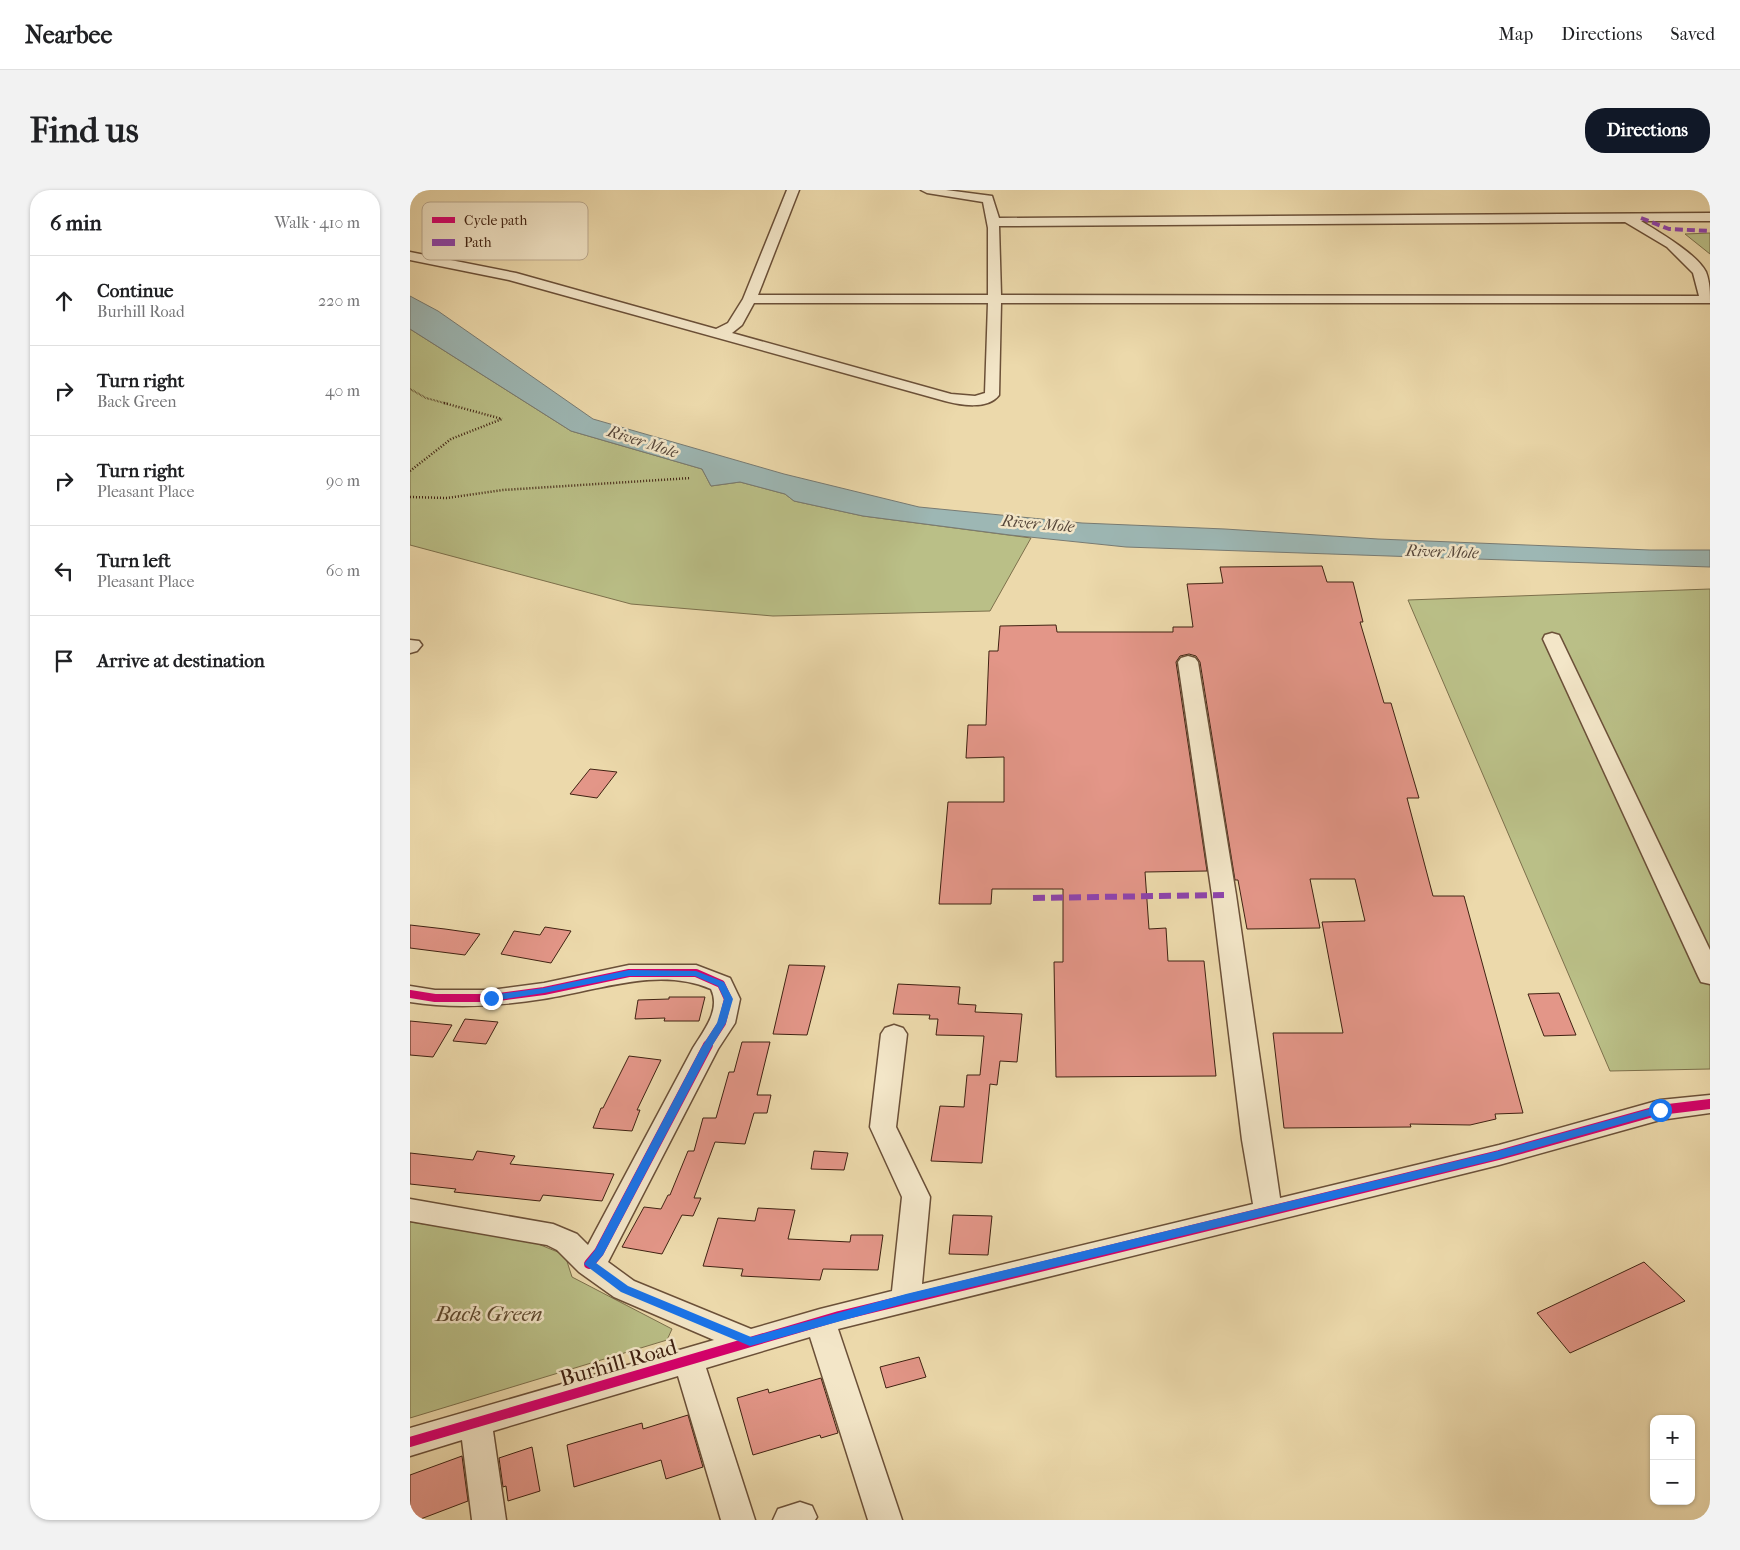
<!DOCTYPE html>
<meta charset="utf-8">
<style>
body{margin:0;font-family:"IM FELL French Canon",serif;background:#f2f2f2;color:#202124}
.controls{position:absolute;right:15px;bottom:15px;display:grid;overflow:hidden;border-radius:10px;box-shadow:0 1px 4px #0004}
.controls button{width:45px;height:45px;display:grid;place-items:center;padding:0;border:0;border-bottom:1px solid #e0e0e0;background:#fff;color:#202124;font:25px sans-serif}
.stop{position:absolute;width:15px;height:15px;margin:-11px;border:4px solid #1a73e8;border-radius:50%;background:#fff}
.stop.end{background:#1a73e8;border-color:#fff;box-shadow:0 1px 5px #0008}
.list{margin:0;padding:0;list-style:none}
h2{display:flex;justify-content:space-between;align-items:center;height:65px;margin:0;padding:0 20px;font-size:21px}
h2 small{font-size:16px;font-weight:400;color:#757577}
.list li{display:grid;grid-template-columns:32px 1fr auto;gap:15px;align-items:center;box-sizing:border-box;height:90px;padding:0 20px;border-top:1px solid #e0e0e0}
.list b{display:block;font-size:19px;white-space:nowrap}
.list p{margin:0;font-size:16px;white-space:nowrap;color:#757577}
.list em{font-size:16px;font-style:normal;color:#757577}
.icon{flex:none;width:28px;height:28px;fill:none;stroke:currentColor;stroke-width:2;stroke-linecap:round;stroke-linejoin:round}
.map{position:relative;flex:none;width:1300px;height:1330px;overflow:hidden;border-radius:20px}
header{display:flex;align-items:center;gap:30px;box-sizing:border-box;height:70px;padding:0 25px;background:#fff;border-bottom:1px solid #e0e0e0}
header strong{font-size:24px}
nav{display:flex;gap:28px;margin-inline-start:auto;font-size:18px}
.intro{display:flex;align-items:center;justify-content:space-between;box-sizing:border-box;height:120px;padding:0 30px}
h1{margin:0;font-size:35px}
.button{padding:12px 22px;border-radius:20px;background:#111827;color:#fff;font-size:18px;font-weight:700}
main{display:flex;gap:30px;padding:0 30px}
aside{flex:1;background:#fff;border-radius:20px;box-shadow:0 1px 4px #0004}
.map>svg:first-child{display:block}
</style>
<header>
<strong>Nearbee</strong>
<nav><a>Map</a><a>Directions</a><a>Saved</a></nav>
</header>
<div class="intro"><h1>Find us</h1><a class="button">Directions</a></div>
<main>
<aside>
<h2>6 min<small>Walk · 410 m</small></h2>
<ul class="list">
<li><svg class="icon" aria-label="ahead" viewBox="0 0 24 24"><path d="M12 20V5M6 11l6-6 6 6"/></svg><div><b>Continue</b><p>Burhill Road</p></div><em>220 m</em></li>
<li><svg class="icon" aria-label="right" viewBox="0 0 24 24"><path d="M7 20v-9h11M14 6l5 5-5 5"/></svg><div><b>Turn right</b><p>Back Green</p></div><em>40 m</em></li>
<li><svg class="icon" aria-label="right" viewBox="0 0 24 24"><path d="M7 20v-9h11M14 6l5 5-5 5"/></svg><div><b>Turn right</b><p>Pleasant Place</p></div><em>90 m</em></li>
<li><svg class="icon" aria-label="left" viewBox="0 0 24 24"><path d="M17 20v-9H6M10 6l-5 5 5 5"/></svg><div><b>Turn left</b><p>Pleasant Place</p></div><em>60 m</em></li>
<li><svg class="icon" aria-label="arrive" viewBox="0 0 24 24"><path d="M6 21V4h12l-3 4 3 4H6"/></svg><div><b>Arrive at destination</b></div></li>
</ul>
</aside>
<div class="map">
<svg width="1300" height="1330" viewBox="0 0 1300 1330">
<rect width="100%" height="100%" fill="#ecd9ab"/>
<filter id="stains"><feTurbulence type="fractalNoise" baseFrequency=".004" numOctaves="4"/><feColorMatrix values="0 0 0 0 .2 0 0 0 0 .09 0 0 0 0 .02 0 0 0 .5 -.17"/></filter>
<radialGradient id="worn" r=".72"><stop offset=".6" stop-color="#630" stop-opacity="0"/><stop offset="1" stop-color="#630" stop-opacity=".3"/></radialGradient>
<!-- green -->
<g fill="#babf87" stroke="#7d704c">
<path d="M1300 43V64L1275 44Z"/>
<path d="M0 139 161 241 292 279 301 296 330 292 375 304 384 311 453 326 621 348 580 421 363 426 221 414 0 355Z"/>
<path d="M1300 399V879L1200 881 998 410Z"/>
<path d="M0 1032 116 1049 155 1065 162 1087 262 1139 257 1150 0 1228Z"/>
</g>
<!-- water -->
<path fill="#9db7b4" stroke="#787b73" d="M0 106 28 121 183 229 374 284 509 317 672 333 815 339 968 349 1240 360H1300V377L716 357 600 345 453 326 384 311 375 304 330 292 301 296 292 279 161 241 0 139Z"/>
<!-- building -->
<g fill="#e39688" stroke="#402212">
<path d="M912 376 917 392H943L953 432H950L974 513H981L1009 608H997L1023 706H1054L1113 923 1085 924 1086 929 1060 935 1000 934 1001 937 874 938 863 843H933L912 732 955 731 945 689H900L910 738 837 739 828 690H825L790 472 786 466 779 464 770 466 766 472 797 681 735 682 739 739 756 738 758 771H794L806 886 646 887 644 772H653V699H582L581 714H529L538 612H594V567L556 568 558 535H576L579 461H588L590 436 646 435 647 442H763V437H783L777 394 813 393 810 377Z"/>
<path d="M180 579 207 582 187 608 160 604Z"/>
<path d="M0 735 35 739 70 744 55 765 0 758Z"/>
<path d="M135 737 161 741 141 773 91 764 104 741 130 745Z"/>
<path d="M379 775 415 776 397 845 363 844Z"/>
<path d="M488 794 550 797 548 814 566 815 565 822 612 824 607 872 590 871 587 895 580 894 572 973 521 971 530 916 554 917 557 885H570L574 846 526 845 528 829H519L520 825 483 824Z"/>
<path d="M1149 803 1166 845 1134 846 1118 804Z"/>
<path d="M259 807H295L289 831H254L255 828 225 829 228 810 259 809Z"/>
<path d="M55 829 88 832 76 854 43 851Z"/>
<path d="M0 831 42 835 23 867 0 865Z"/>
<path d="M332 852H360L347 905H361L357 923H344L335 954 305 952 284 1008H291L283 1026 272 1025 252 1064 212 1057 234 1017 251 1019 258 1005H260L278 961H284L293 928H306L319 882H324Z"/>
<path d="M219 866 251 870 227 920H230L222 941 183 938 191 918H193Z"/>
<path d="M67 961 105 966 100 974 204 984 192 1011 133 1005 130 1011 44 1002 46 999 0 994V963L63 970Z"/>
<path d="M404 961 438 963 434 980 401 979Z"/>
<path d="M348 1018 385 1020 378 1049 440 1052 441 1045H473L468 1080 413 1079 410 1090 331 1086 333 1079 293 1076 308 1028 345 1031Z"/>
<path d="M543 1025 582 1026 578 1065 539 1064Z"/>
<path d="M1234 1072 1275 1111 1160 1163 1127 1123Z"/>
<path d="M509 1167 516 1187 476 1198 470 1177Z"/>
<path d="M411 1188 428 1243 411 1248 410 1245 343 1265 327 1208 358 1199 359 1203Z"/>
<path d="M278 1225 293 1277 256 1289 251 1270 164 1297 157 1255 232 1233 233 1239Z"/>
<path d="M122 1257 130 1301 98 1311 96 1296 93 1297 89 1268Z"/>
<path d="M52 1266 58 1311 8 1330H0V1285Z"/>
</g>
<g fill="none" stroke-linecap="round" stroke-linejoin="round">
<defs>
<g id="minor">
<path d="M377 0H389L348 105H578V38L573 12 517 3 511 0H536L582 6 589 28 1300 23V31H1231C1249 42 1287 64 1296 82 1300 92 1300 103 1300 113H591L589 205C578 220 550 215 535 211L99 90 0 70V62L106 83 306 139 318 133 333 109ZM1215 32 1257 57 1283 83 1289 106 591 105 589 36ZM344 113H578L575 203 565 206 541 204 322 143 332 135Z"/>
<path d="M1142 443 1149 445 1151 449 1300 760V794L1291 792 1288 786 1133 449 1135 445Z"/>
<path d="M0 450 9 451 12 455 7 461 0 463Z"/>
<path d="M778 466 785 468 788 472 826 705 870 1008 1089 955 1250 910 1300 905V923L1250 930 1089 975 428 1139 492 1330H458L400 1147 296 1178 345 1330H311L268 1186 83 1241 96 1330H62L52 1250 0 1266V1238L304 1150 204 1107 169 1082 147 1060 137 1055 0 1031V1009L143 1034 167 1044 178 1055 283 858C294 840 311 820 301 799 248 776 187 801 133 809 89 816 44 819 0 812V796L25 800H81L134 793 219 775H286L320 788 330 809 325 833 308 859 198 1072 224 1091 341 1139 410 1119 482 1101 492 1007 460 937 471 844 475 838 484 835 493 838 497 844 486 937 520 1007 512 1094 843 1014 832 950 802 705 768 472 771 468Z"/>
<path d="M390 1312 402 1316 407 1327 405 1330H363L368 1319Z"/>
</g>
</defs>
<!-- minor casing -->
<use href="#minor" stroke="#6b5038" stroke-width="3"/>
<!-- path-far1 -->
<path stroke="#402212" stroke-width="2" stroke-dasharray="0.5 1" stroke-linecap="butt" d="M0 199 16 208 38 214"/>
<!-- path -->
<g stroke="#402212" stroke-width="2.5" stroke-dasharray="1 2" stroke-linecap="butt">
<path d="M34 213 92 229"/>
<path d="M0 281 41 249 92 229"/>
<path d="M0 307 37 308 93 300 281 288"/>
</g>
<!-- minor -->
<use href="#minor" fill="#f3e6c8" fill-rule="evenodd"/>
<!-- quiet-far1 -->
<path stroke="#8e44ad" stroke-width="4" stroke-dasharray="8 4" stroke-linecap="butt" d="M1231 28 1259 39 1300 41"/>
<!-- quiet -->
<path stroke="#8e44ad" stroke-width="6" stroke-dasharray="12 6" stroke-linecap="butt" d="M623 708 814 705"/>
<defs>
<path id="cycleway-far1" d="M0 804 25 808H81L134 801 219 783H286L311 794 318 809 312 833 297 856"/>
<g id="cycleway">
<path d="M179 1074 189 1062 298 855"/>
<path d="M0 1252 429 1126 1089 965 1250 920 1300 914"/>
</g>
</defs>
<!-- cycleway-far1 casing -->
<use href="#cycleway-far1" stroke="#f3e6c8" stroke-width="11"/>
<!-- cycleway casing -->
<use href="#cycleway" stroke="#f3e6c8" stroke-width="13"/>
<!-- cycleway-far1 -->
<use href="#cycleway-far1" stroke="#d6006c" stroke-width="8"/>
<!-- cycleway -->
<use href="#cycleway" stroke="#d6006c" stroke-width="10"/>
</g>
<!-- route -->
<path fill="#1a73e8" d="M219 780 286 781 314 792 323 809 316 833 301 858 193 1065 186 1073 218 1096 341 1147 496 1104 1088 961 1250 916 1255 920 1250 923 1088 969 496 1113 340 1156 211 1102 174 1074 185 1060 291 858 307 833 314 809 308 796 285 786H219L134 803 81 811 76 808 81 805 134 798Z"/>
<g text-anchor="middle" stroke-width="5" stroke-linejoin="round" paint-order="stroke">
<!-- far-water labels -->
<g font-size="16" font-style="italic" fill="#57473a" stroke="#f3e6c8">
<text transform="translate(233 251) rotate(18)" y="6">River Mole</text>
<text transform="translate(628 333) rotate(5)" y="6">River Mole</text>
<text transform="translate(1032 361) rotate(2)" y="6">River Mole</text>
</g>
<!-- near-park labels -->
<g font-size="22" font-style="italic" fill="#5e492f" stroke="#f3e6c8">
<text x="79" y="1131">Back Green</text>
</g>
<!-- near-street labels -->
<g font-size="22" fill="#402212" stroke="#f3e6c8">
<text transform="translate(208 1172) rotate(-16)" y="8">Burhill Road</text>
</g>
</g>
<!-- legend -->
<rect x="12" y="12" width="166" height="58" rx="8" fill="#f3e6c8" stroke="#bdab91" stroke-width="1"/>
<rect x="22" y="27" width="23" height="6" fill="#d6006c"/>
<rect x="22" y="49" width="23" height="7" fill="#8e44ad"/>
<g font-size="14" fill="#402212">
<text x="54" y="35">Cycle path</text>
<text x="54" y="57">Path</text>
</g>
<rect width="100%" height="100%" filter="url(#stains)"/>
<rect width="100%" height="100%" fill="url(#worn)"/>
</svg>
<div class="controls">
<button>+</button>
<button>−</button>
</div>
<div class="stop" style="left:1250px;top:920px"></div>
<div class="stop end" style="left:81px;top:808px"></div>
</div>
</main>
